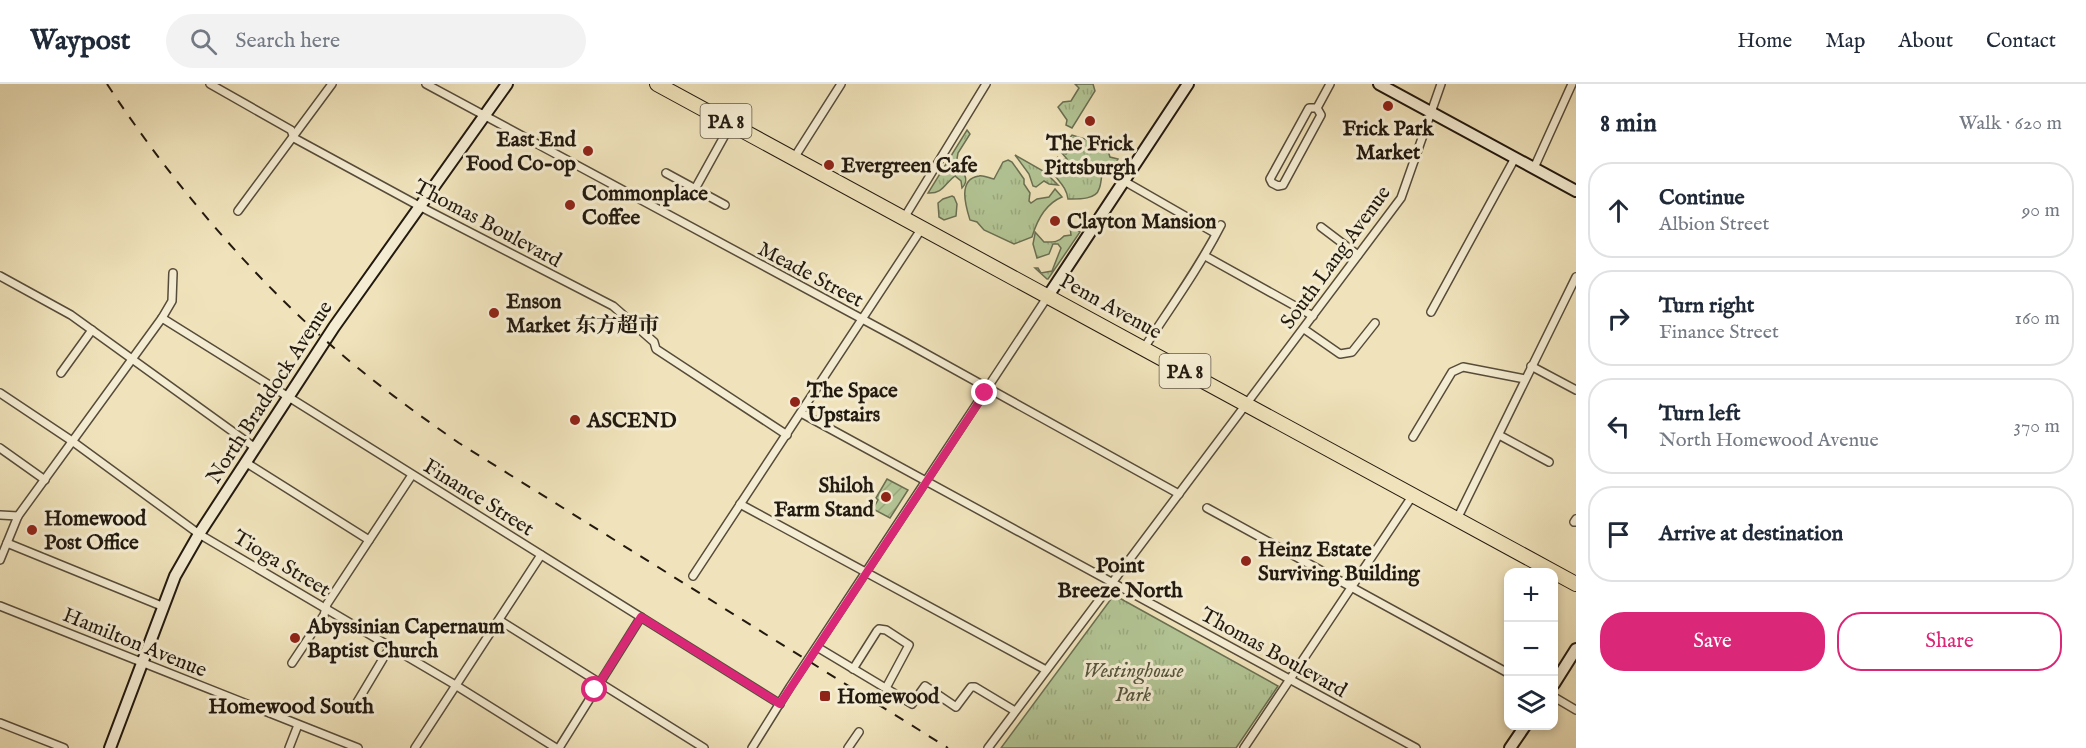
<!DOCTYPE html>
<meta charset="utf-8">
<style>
body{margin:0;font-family:"IM FELL English","Noto Serif SC",serif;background:#f2f2f3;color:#1f2937}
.controls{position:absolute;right:18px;bottom:18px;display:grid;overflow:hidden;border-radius:12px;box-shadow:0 3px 9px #0003}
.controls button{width:54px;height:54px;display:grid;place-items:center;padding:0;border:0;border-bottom:2px solid #e0e1e3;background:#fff;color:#1f2937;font:30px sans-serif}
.stop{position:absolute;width:18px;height:18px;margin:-14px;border:4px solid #db2777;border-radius:50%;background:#fff}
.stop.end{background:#db2777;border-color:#fff;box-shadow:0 2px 6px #0008}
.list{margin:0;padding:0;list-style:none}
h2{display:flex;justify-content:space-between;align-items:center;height:78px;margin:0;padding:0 24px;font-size:26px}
h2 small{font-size:20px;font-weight:400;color:#747a83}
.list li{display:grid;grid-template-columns:39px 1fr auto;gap:18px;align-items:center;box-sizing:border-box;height:96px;margin:0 12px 12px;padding:0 12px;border:2px solid #e0e1e3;border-radius:24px}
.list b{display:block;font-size:22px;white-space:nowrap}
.list p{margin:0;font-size:20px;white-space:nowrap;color:#747a83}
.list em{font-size:20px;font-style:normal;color:#747a83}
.actions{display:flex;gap:12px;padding:18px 24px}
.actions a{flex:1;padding:14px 0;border:2px solid #db2777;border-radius:24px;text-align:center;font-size:21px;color:#db2777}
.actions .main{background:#db2777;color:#fff}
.icon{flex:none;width:33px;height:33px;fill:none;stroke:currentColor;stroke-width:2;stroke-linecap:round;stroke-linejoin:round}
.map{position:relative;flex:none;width:1576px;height:664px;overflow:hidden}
header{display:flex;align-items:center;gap:36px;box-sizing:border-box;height:84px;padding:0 30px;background:#fff;border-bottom:2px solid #e0e1e3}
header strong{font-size:28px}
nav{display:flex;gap:33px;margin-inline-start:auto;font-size:21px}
.search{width:420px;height:54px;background:#f2f2f3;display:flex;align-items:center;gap:15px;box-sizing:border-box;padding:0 21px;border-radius:33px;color:#747a83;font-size:22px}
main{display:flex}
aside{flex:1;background:#fff}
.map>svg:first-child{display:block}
</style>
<header>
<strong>Waypost</strong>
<div class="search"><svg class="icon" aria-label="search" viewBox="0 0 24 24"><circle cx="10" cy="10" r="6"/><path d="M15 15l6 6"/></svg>Search here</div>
<nav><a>Home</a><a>Map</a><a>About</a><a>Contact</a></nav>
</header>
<main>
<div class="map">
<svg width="1576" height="664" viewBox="0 0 1576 664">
<defs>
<pattern id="grass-tufts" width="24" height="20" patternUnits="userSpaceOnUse" patternTransform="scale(1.5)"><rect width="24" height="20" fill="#b3c595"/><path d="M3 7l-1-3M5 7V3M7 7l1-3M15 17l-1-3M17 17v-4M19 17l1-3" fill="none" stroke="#9aa97f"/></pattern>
<pattern id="garden-furrows" width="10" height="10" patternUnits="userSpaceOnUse" patternTransform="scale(1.5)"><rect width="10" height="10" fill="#b3c595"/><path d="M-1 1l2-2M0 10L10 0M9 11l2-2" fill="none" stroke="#9aa97f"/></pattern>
</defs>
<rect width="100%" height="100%" fill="#f0e3bb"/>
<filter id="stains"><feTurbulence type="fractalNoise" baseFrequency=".00333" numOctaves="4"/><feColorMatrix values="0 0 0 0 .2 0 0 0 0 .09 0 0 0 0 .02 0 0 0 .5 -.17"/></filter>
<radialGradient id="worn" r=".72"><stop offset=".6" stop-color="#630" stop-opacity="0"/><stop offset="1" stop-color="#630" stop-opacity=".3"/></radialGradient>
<!-- grass -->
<g fill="url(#grass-tufts)" stroke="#6a6f52" stroke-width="1.5">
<path d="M1075 0H1093L1095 7 1072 44 1066 41 1067 36 1058 23 1063 18 1071 17 1079 4Z"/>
<path d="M967 46 970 50 958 69 956 80C962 86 971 95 962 104L961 97 955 92C945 99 943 110 928 109Z"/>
<path d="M1098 50V56L1107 64 1110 73 1118 75 1114 85 1106 84V89L1102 91C1101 95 1101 101 1099 105 1096 116 1077 115 1068 115 1066 100 1055 96 1051 84L1056 85 1062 77 1057 73 1062 76 1067 75 1061 68 1066 70 1072 61 1067 57 1072 51 1088 56Z"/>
<path d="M1015 71 1045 88 1058 101 1049 100 1044 97 1036 103 1033 102 1029 90Z"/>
<path d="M1008 76 1012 78 1024 95V100L1030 109 1029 117 1031 119 1037 115 1049 113 1055 105 1062 113C1045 120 1037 136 1032 153L1014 160 984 146 977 138 970 136C966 123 957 95 979 92 983 91 989 94 994 95L1003 78Z"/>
<path d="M952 112 954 113 957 120 956 132 944 136 939 133 938 119 943 115Z"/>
<path d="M1070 143H1073L1080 148 1048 195H1047L1035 184H1038L1041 189 1052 187 1061 164 1058 160H1053L1049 170 1037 174 1033 160 1035 150V148L1044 158C1052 158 1058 159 1064 152L1071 151Z"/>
<path d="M1114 511 1278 602 1236 664H1001Z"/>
</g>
<!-- garden -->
<path fill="url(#garden-furrows)" stroke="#6a6f52" stroke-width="1.5" d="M887 395 908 406 890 434 873 425 878 416 876 414Z"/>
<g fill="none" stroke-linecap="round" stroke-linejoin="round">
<defs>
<g id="street">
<path d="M210 0 291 46 294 54 421 123 613 222 654 258 656 265 787 351"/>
<path d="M426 0 903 257 1179 410"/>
<path d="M1317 24 1321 31 1283 101 1278 102 1272 99 1270 95 1309 24H1317L1330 0"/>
<path d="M794 74 841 0"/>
<path d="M1534 84 1572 0"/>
<path d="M666 89 725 121"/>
<path d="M1124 97 1213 148"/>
<path d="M695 105 731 40"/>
<path d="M238 127 332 0"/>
<path d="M904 134 986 0"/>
<path d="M1321 143 1358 171"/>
<path d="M1205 172 1313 232"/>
<path d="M0 192 71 231 254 363"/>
<path d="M1431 228 1515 74"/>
<path d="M162 234 780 620"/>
<path d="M1304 245 1340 270 1352 268 1375 239"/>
<path d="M1144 264C1170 224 1199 184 1221 141"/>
<path d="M1531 282 1576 306"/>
<path d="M61 289 92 246"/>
<path d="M0 309 72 357 199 450 452 599 556 664"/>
<path d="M801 329 1416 664"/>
<path d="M1499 351 1549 378"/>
<path d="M1413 353 1452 288 1463 283 1525 295"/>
<path d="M0 364 45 396"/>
<path d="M245 378 369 456"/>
<path d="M740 420 1046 586"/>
<path d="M1207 424 1508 589"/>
<path d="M0 431 18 432"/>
<path d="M1457 435 1576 193"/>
<path d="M1576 435 1574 438H1576"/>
<path d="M7 459 164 523"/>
<path d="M0 476 18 432 162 234 172 217 173 189"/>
<path d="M693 492 922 144"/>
<path d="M0 522 358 664"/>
<path d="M499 536 704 664"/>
<path d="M817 563 912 620 925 602 956 623 971 603H975L1015 627"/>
<path d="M292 579 324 531 327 520 412 391"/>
<path d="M853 585 877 547 879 545 886 546 909 561 886 604"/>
<path d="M1554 613 1576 626"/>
<path d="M353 625 390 563"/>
<path d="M0 639 64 664"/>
<path d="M289 664 298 641"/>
<path d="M415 664 541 471"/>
<path d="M559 664 641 533"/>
<path d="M752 664 790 603 1048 212"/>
<path d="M848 664 859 648"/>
<path d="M988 664 1401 114 1441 0"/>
<path d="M1244 664 1413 411"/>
</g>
<g id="secondary">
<path d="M1379 0 1576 107"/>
<path d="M1048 212 1188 0"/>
<path d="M1554 600 1576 565"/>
<path d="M110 664 175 492 199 450 334 243 507 0"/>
<path d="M1510 664 1525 642"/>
</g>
<path id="highway" d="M657 0 1576 500"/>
</defs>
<!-- street casing -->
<use href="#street" stroke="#564c3a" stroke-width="10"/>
<!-- secondary casing -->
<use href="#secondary" stroke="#22190f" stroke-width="14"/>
<!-- highway casing -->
<use href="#highway" stroke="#22190f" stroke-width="16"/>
<!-- street -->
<use href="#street" stroke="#f5edd3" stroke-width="7"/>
<!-- secondary -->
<use href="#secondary" stroke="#f5edd3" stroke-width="10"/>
<!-- highway -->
<use href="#highway" stroke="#f0e3bb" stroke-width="14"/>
<!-- rail -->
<path stroke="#22190f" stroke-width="2" stroke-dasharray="10 10" stroke-linecap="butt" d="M107 0C174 102 259 202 353 280 387 308 423 334 459 359L948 664"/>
</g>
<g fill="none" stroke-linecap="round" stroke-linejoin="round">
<!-- route -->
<path stroke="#db2777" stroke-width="8" d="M595 606 641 533 780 620 985 309"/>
</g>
<!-- markers -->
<g fill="#8f2418" stroke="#f5edd3" stroke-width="2">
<circle cx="1388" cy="22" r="6"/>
<circle cx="1090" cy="37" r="6"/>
<circle cx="588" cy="67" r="6"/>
<circle cx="829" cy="81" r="6"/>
<circle cx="570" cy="121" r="6"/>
<circle cx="1055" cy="137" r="6"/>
<circle cx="494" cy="229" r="6"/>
<circle cx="795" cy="318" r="6"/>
<circle cx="575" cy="336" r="6"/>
<circle cx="886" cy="413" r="6"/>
<circle cx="32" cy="446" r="6"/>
<circle cx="1246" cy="477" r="6"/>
<circle cx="295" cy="554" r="6"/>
<rect x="819" y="606" width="12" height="12" rx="3"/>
</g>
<g text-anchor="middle" stroke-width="6" stroke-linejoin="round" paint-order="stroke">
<!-- shield labels -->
<g fill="#f5edd3" stroke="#61594a" stroke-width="1.5">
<rect x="700.5" y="20" width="51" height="34" rx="4.5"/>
<rect x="1159.5" y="270" width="51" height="34" rx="4.5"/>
</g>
<g font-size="20" font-weight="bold" fill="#22190f">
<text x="726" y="44">PA 8</text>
<text x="1185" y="294">PA 8</text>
</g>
<!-- poi labels -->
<g font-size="21" font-weight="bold" fill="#22190f" stroke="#f5edd3" text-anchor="start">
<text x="1388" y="51" text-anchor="middle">Frick Park<tspan x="1388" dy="24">Market</tspan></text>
<text x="576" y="62" text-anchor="end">East End<tspan x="576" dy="24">Food Co-op</tspan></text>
<text x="1090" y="66" text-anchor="middle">The Frick<tspan x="1090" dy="24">Pittsburgh</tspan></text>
<text x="841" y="88">Evergreen Cafe</text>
<text x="582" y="116">Commonplace<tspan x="582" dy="24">Coffee</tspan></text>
<text x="1067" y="144">Clayton Mansion</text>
<text x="506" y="224">Enson<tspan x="506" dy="24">Market 东方超市</tspan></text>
<text x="807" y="313">The Space<tspan x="807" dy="24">Upstairs</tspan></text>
<text x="587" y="343">ASCEND</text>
<text x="874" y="408" text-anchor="end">Shiloh<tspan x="874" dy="24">Farm Stand</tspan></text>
<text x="44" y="441">Homewood<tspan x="44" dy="24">Post Office</tspan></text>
<text x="1258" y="472">Heinz Estate<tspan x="1258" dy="24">Surviving Building</tspan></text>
<text x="307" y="549">Abyssinian Capernaum<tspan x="307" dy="24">Baptist Church</tspan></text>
<text x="837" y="619">Homewood</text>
</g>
<!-- street labels -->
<g font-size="21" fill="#22190f" stroke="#f5edd3">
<text transform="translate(488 139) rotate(28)" y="7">Thomas Boulevard</text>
<text transform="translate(1335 173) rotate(-54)" y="7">South Lang Avenue</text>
<text transform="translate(811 190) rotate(28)" y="7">Meade Street</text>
<text transform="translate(1111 222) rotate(29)" y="7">Penn Avenue</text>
<text transform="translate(269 308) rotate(-57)" y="7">North Braddock Avenue</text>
<text transform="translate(479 413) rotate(32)" y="7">Finance Street</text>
<text transform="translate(282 479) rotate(31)" y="7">Tioga Street</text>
<text transform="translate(135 558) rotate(22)" y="7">Hamilton Avenue</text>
<text transform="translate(1274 568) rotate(29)" y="7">Thomas Boulevard</text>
</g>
<!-- park labels -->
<g font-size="21" font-style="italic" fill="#55553e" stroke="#f5edd3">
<text x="1133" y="593">Westinghouse<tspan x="1133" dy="24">Park</tspan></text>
</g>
<!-- neighbourhood labels -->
<g font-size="22" font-weight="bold" fill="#22190f" stroke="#f5edd3">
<text x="1120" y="488">Point<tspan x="1120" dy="25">Breeze North</tspan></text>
<text x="291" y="629">Homewood South</text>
</g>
</g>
<rect width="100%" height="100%" filter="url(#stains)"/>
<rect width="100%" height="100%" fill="url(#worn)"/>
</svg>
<div class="controls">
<button>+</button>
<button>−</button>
<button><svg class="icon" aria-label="layers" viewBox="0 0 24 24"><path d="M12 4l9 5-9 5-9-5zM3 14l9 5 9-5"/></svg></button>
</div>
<div class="stop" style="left:595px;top:606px"></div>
<div class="stop end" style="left:985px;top:309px"></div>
</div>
<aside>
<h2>8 min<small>Walk · 620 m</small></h2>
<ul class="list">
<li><svg class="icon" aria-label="ahead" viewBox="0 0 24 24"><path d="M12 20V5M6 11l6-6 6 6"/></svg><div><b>Continue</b><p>Albion Street</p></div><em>90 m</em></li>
<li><svg class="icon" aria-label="right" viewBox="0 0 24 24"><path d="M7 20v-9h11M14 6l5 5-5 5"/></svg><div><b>Turn right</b><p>Finance Street</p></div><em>160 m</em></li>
<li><svg class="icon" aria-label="left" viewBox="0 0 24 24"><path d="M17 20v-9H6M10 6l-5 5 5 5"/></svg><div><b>Turn left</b><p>North Homewood Avenue</p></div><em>370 m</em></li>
<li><svg class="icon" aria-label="arrive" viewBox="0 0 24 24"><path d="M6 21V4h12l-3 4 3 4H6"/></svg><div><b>Arrive at destination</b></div></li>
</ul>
<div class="actions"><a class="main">Save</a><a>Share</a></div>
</aside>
</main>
